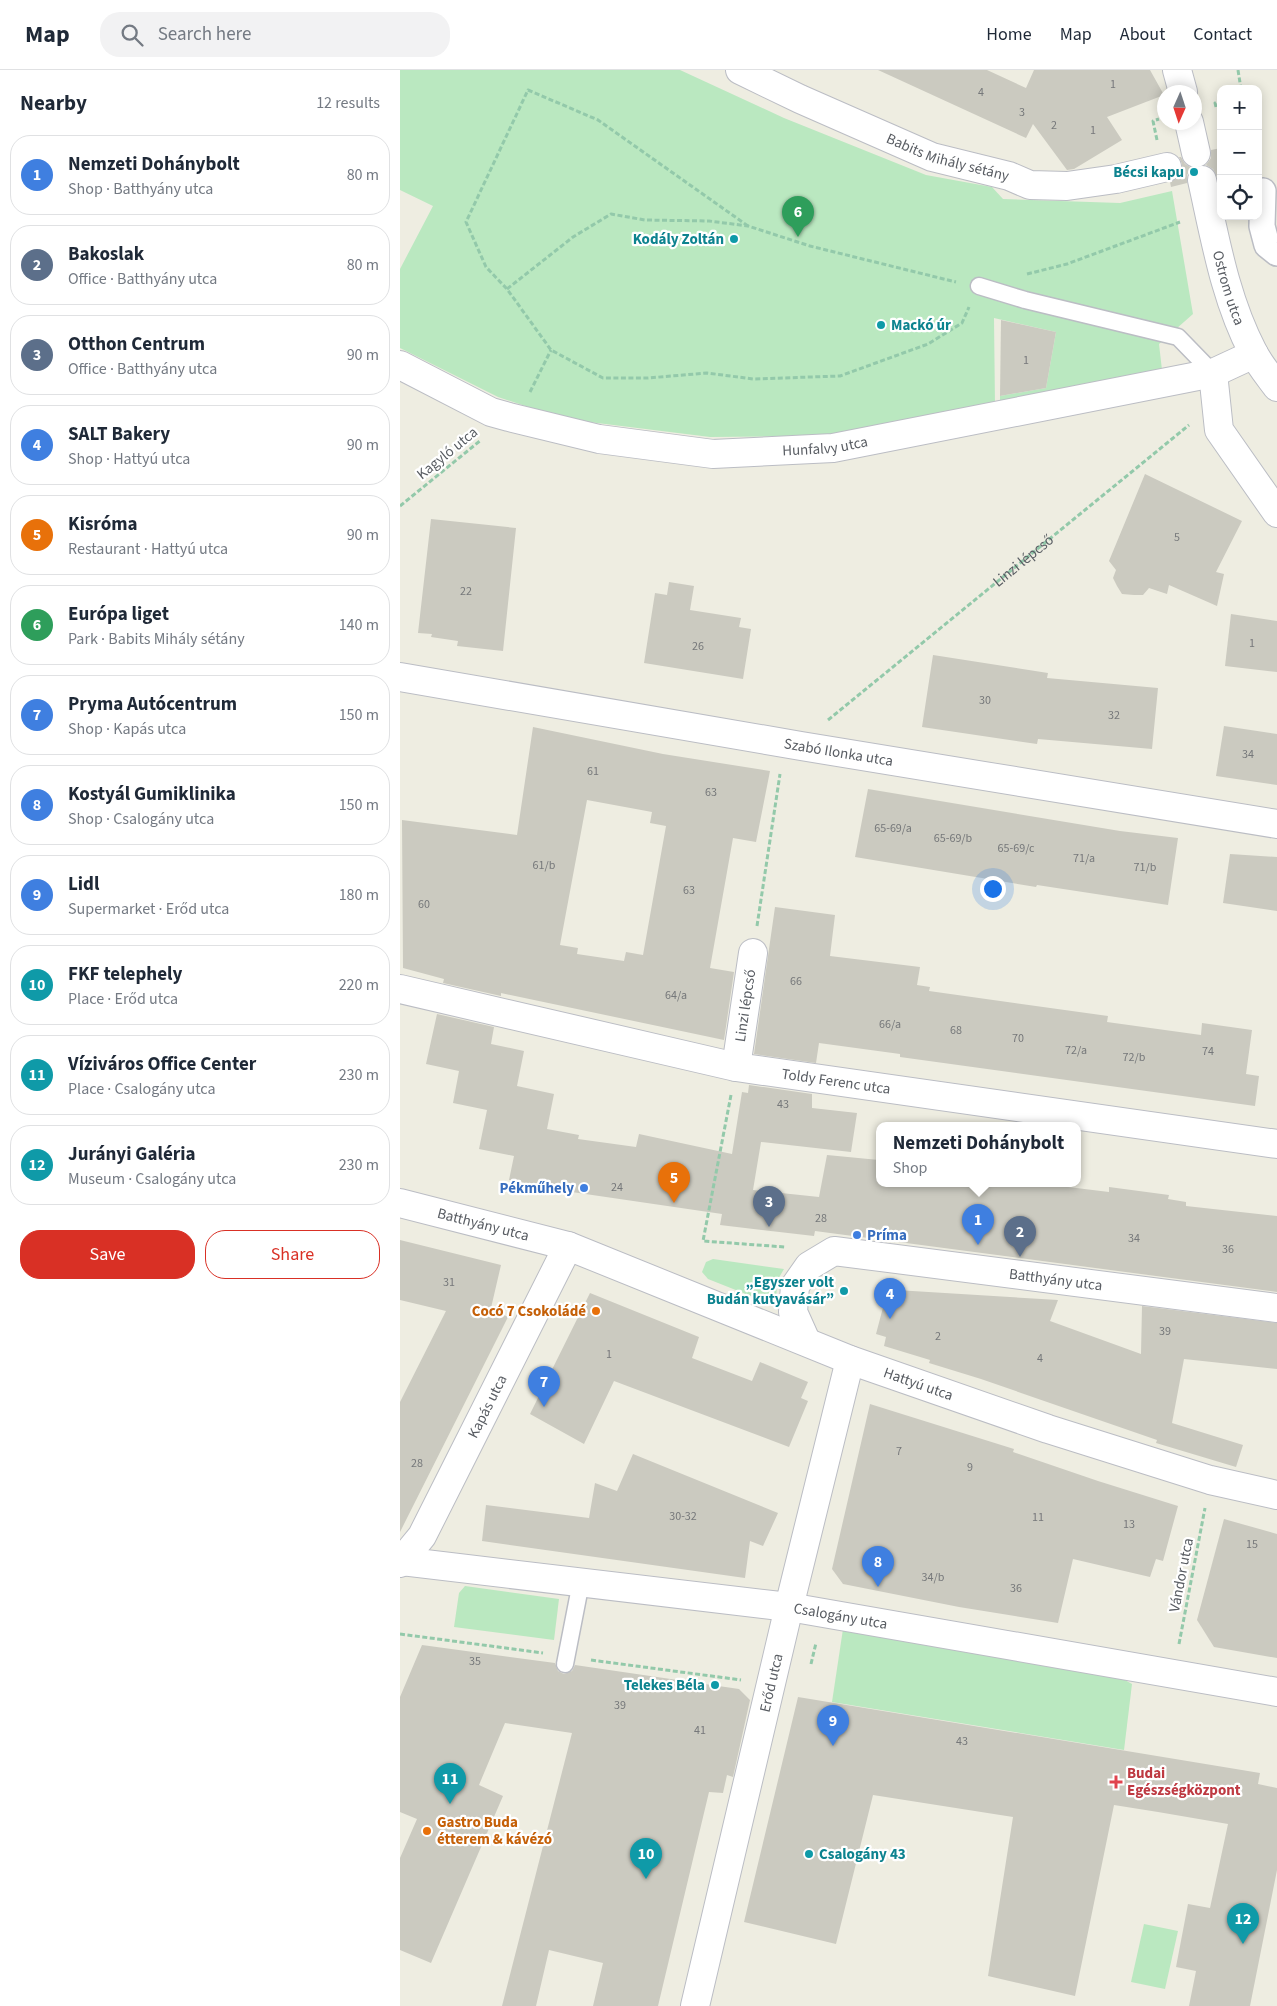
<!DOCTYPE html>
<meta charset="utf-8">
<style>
body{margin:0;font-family:"Source Sans 3",sans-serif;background:#f2f2f3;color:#1f2937}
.controls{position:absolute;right:15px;top:15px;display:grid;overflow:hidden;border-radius:10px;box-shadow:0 2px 12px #0003}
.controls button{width:45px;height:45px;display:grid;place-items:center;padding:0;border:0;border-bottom:1px solid #e0e1e3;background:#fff;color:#1f2937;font:25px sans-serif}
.compass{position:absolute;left:757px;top:15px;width:45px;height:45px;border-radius:50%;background:#fff;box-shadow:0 2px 12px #0003;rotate:183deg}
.you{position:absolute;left:592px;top:818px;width:18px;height:18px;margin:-12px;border:4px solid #fff;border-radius:50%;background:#1a73e8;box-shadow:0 0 0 8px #1a73e833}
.badge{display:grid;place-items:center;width:32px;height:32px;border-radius:50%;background:#d93025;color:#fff;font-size:16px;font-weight:700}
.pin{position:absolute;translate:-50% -41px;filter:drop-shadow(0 1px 2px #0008)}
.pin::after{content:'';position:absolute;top:26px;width:18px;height:15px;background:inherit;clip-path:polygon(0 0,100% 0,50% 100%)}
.popup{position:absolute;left:476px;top:1052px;width:205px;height:65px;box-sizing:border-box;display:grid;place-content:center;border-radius:10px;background:#fff;filter:drop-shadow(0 1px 4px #0005);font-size:16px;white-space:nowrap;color:#747a83}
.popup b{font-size:19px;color:#1f2937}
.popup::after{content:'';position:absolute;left:50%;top:100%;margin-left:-10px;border:10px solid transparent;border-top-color:#fff}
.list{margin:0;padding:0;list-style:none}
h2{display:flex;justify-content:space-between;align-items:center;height:65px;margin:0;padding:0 20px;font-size:21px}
h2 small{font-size:16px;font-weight:400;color:#747a83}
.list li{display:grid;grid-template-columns:32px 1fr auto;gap:15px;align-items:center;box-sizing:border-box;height:80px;margin:0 10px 10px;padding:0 10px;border:1px solid #e0e1e3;border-radius:20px}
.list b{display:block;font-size:19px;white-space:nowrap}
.list p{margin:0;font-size:16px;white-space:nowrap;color:#747a83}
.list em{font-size:16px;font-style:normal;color:#747a83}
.actions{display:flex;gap:10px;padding:15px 20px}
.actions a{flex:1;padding:11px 0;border:1px solid #d93025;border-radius:20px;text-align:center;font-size:18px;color:#d93025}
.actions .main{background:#d93025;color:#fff}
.icon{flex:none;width:28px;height:28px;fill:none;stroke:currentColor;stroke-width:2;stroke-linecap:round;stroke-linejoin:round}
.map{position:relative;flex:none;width:877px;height:1936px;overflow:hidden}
header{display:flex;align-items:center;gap:30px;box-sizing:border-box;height:70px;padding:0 25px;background:#fff;border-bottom:1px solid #e0e1e3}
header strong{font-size:24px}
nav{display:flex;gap:28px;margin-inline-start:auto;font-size:18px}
.search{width:350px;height:45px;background:#f2f2f3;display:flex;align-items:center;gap:12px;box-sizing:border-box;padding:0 18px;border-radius:20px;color:#747a83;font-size:19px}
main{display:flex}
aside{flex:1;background:#fff}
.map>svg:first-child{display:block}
</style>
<header>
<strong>Map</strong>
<div class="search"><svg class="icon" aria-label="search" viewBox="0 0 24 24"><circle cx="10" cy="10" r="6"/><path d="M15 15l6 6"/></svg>Search here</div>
<nav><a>Home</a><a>Map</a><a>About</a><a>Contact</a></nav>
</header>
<main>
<aside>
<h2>Nearby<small>12 results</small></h2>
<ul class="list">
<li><span class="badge" style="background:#3f7fe0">1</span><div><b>Nemzeti Dohánybolt</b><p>Shop · Batthyány utca</p></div><em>80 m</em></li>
<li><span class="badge" style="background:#5c6f8a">2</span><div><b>Bakoslak</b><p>Office · Batthyány utca</p></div><em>80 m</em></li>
<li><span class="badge" style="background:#5c6f8a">3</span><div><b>Otthon Centrum</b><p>Office · Batthyány utca</p></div><em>90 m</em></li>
<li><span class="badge" style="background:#3f7fe0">4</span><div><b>SALT Bakery</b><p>Shop · Hattyú utca</p></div><em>90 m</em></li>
<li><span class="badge" style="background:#e8710a">5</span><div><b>Kisróma</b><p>Restaurant · Hattyú utca</p></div><em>90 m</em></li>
<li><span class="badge" style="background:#2e9e5b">6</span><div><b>Európa liget</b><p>Park · Babits Mihály sétány</p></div><em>140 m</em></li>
<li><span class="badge" style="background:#3f7fe0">7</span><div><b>Pryma Autócentrum</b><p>Shop · Kapás utca</p></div><em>150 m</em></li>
<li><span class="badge" style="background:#3f7fe0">8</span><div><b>Kostyál Gumiklinika</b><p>Shop · Csalogány utca</p></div><em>150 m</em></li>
<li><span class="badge" style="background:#3f7fe0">9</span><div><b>Lidl</b><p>Supermarket · Erőd utca</p></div><em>180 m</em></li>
<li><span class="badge" style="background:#0f9aa8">10</span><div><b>FKF telephely</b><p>Place · Erőd utca</p></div><em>220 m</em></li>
<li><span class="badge" style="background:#0f9aa8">11</span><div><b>Víziváros Office Center</b><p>Place · Csalogány utca</p></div><em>230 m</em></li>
<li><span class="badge" style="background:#0f9aa8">12</span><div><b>Jurányi Galéria</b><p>Museum · Csalogány utca</p></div><em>230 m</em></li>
</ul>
<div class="actions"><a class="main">Save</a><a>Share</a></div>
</aside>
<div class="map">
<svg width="877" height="1936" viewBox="0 0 877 1936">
<rect width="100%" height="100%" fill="#eeede1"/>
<!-- green -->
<g fill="#bae8c0">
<path d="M0 0H280L384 48 526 105 592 117 603 129 720 133 772 121 793 244 759 274 762 300 600 333V326L646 318 656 262 594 248 595 336 429 366 310 367 165 349 98 327 0 278V199L33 136 0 120Z"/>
<path d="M313 1189 384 1199 377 1211 376 1236 308 1209 302 1202 306 1192Z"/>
<path d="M65 1516 159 1529 154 1570 54 1557 59 1523Z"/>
<path d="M443 1559 723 1609 732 1614 724 1680 432 1632Z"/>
<path d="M744 1854 778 1861 765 1919 731 1912Z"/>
</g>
<!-- building -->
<g fill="#cbcac0" fill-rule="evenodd">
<path d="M478 0H587L626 18 634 0H750L764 25 707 47 722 70 674 99 667 100 633 54 626 68Z"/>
<path d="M821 78V106L817 107 813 99 806 95 811 88V80Z"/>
<path d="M779 87H781L785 94 792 98 787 105V113L771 117 770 112 778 108 782 101V94Z"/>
<path d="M601 250 656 262 646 318 600 326Z"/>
<path d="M745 404 842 451 816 502 824 504 817 536 769 515 767 524 749 518 743 525H734L722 524 717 516 713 508 716 500 709 491Z"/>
<path d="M31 449 116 458 103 581 57 576 58 571 31 567 32 564 18 563Z"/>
<path d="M269 512 294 516 290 540 341 548 339 557 351 559 343 609 244 593 255 523 267 525Z"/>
<path d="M831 544 877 551V602L825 596Z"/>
<path d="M533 585 648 603 647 608 758 618 752 679 638 669 637 674 522 657Z"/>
<path d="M824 656 877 664V715L816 706Z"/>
<path d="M133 657 263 684 370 701 356 772 333 768 310 898 334 902 324 970 101 923V926L43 913 44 909 3 898 2 750 117 765ZM187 730 252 742 250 753 266 756 243 885 226 882 224 891 177 884 178 878 160 875Z"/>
<path d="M468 719 720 761 778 768 768 835 637 815 636 817 455 787Z"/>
<path d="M830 784 877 787V841L823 833Z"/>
<path d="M375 837 435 845 430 886 520 897 517 915 530 917 529 921 708 946 707 952 801 965 802 953 852 960 846 1004 859 1006 855 1036 500 987V984L419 973 416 993 354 984Z"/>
<path d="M37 944 94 957 91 974 124 981 117 1016 154 1024 147 1059 179 1065 178 1069 236 1077 239 1064 332 1084 342 1022 348 1023 349 1015 412 1024V1038L457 1043 451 1082 361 1072 353 1120 419 1127 427 1085 479 1090V1114H660V1116L709 1122V1117L769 1125 768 1129 786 1132V1136L877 1146V1222L415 1161 414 1166 320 1155 322 1144 165 1121 109 1110 114 1086 79 1079 87 1040 53 1033 59 1001 26 994Z"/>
<path d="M0 1170 101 1195 91 1238 108 1247 0 1462V1332L46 1241 0 1230Z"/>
<path d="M496 1220 658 1230 650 1251 741 1284 742 1236 877 1253V1299L784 1289 772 1353 843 1375 836 1397 756 1373 757 1370 581 1309 529 1293 530 1290 484 1276 486 1267 476 1264 486 1226 494 1228Z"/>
<path d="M190 1223 299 1267 292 1288 352 1311 360 1292 408 1312 401 1328 408 1331 389 1377 214 1311 184 1374 130 1344Z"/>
<path d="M470 1334 614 1379 613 1382 698 1411 778 1436 763 1491 756 1489 750 1507 673 1489 658 1553 559 1537 443 1514 432 1499Z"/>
<path d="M233 1384 378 1443 363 1476 350 1471 345 1508 82 1471 86 1435 189 1448 195 1413 217 1421Z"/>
<path d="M824 1449 877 1464V1588L814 1577 797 1550Z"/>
<path d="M22 1575 155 1593 158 1601 164 1604 172 1601 175 1595 339 1619 350 1630 333 1707 327 1705 323 1723 309 1722 258 1936H193L203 1893 149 1880 136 1936H102L172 1663 105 1653 79 1715 103 1726 31 1893 0 1880V1788L17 1749 0 1742V1627Z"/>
<path d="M398 1627 860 1703 858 1714 877 1718V1800L850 1936H789L796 1901 776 1897 788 1834 810 1838 828 1754 758 1742 714 1735 675 1926 588 1906 613 1747 473 1725 436 1874 344 1852Z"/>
</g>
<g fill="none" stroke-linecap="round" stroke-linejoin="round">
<defs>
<g id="service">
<path d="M579 216 625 230 778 267 813 303"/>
<path d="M165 1594 181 1512"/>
</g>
<path id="pedestrian" d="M863 121 862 156 867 175 877 183"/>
<g id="minor">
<path id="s2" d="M340 0 400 29 532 87 609 106 630 115 667 116 716 109 767 97"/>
<path d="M777 0 783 22"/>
<path d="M789 52 796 83"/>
<path id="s3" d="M802 110C815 168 825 229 853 282 859 294 869 306 877 317"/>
<path id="s4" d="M0 295 91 342 109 347 199 369 313 384 433 378 813 303 854 284"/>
<path d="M813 303 819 360 877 443"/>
<path id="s5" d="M0 607 401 676 877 754"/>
<path id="s6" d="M0 919 336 997 877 1074"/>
<path id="s7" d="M336 997 353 883"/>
<path id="s8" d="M406 1271 393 1242 395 1216 409 1196 434 1181 877 1238"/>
<path id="s9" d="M0 1493 22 1466 168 1176"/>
<path id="s10" d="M295 1936 389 1537 450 1290"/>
</g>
<g id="tertiary">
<path id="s11" d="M0 1133 168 1176 450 1290 648 1359 810 1410 877 1425"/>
<path id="s12" d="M0 1491 389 1537 877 1622"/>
</g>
</defs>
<!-- service casing -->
<use href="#service" stroke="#bbbdc4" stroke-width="19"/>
<!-- pedestrian casing -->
<use href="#pedestrian" stroke="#bbbdc4" stroke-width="28"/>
<!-- minor casing -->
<use href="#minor" stroke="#bbbdc4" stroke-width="30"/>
<!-- tertiary casing -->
<use href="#tertiary" stroke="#bbbdc4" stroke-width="30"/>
<!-- path -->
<g stroke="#93c9aa" stroke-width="3" stroke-dasharray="5 2.5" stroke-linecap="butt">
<path d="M838 0 841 19"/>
<path d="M816 37 815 33 821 32"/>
<path d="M757 70 753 51 759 49"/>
<path d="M348 156 198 50 128 20 66 152 86 197 107 219 151 280 203 308H248L307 303 353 309 440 306 528 274 562 253 569 237"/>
<path d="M627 204 667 194 780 152"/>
<path d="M107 219 173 167 211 144 245 150 309 151 348 156 410 176 556 212"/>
<path d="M130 322 151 280"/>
<path d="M0 436 81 370"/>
<path id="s1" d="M428 650 789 355"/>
<path d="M357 856 380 704"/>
<path d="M331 1025 303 1171 385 1177"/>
<path d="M0 1564 143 1583"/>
<path d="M779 1574 805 1438"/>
<path d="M191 1590 341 1610"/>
<path d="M411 1594 416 1573"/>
</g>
<!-- service -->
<use href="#service" stroke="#fff" stroke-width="16"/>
<!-- pedestrian -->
<use href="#pedestrian" stroke="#fff" stroke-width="25"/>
<!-- minor -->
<use href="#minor" stroke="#fff" stroke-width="28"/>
<!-- tertiary -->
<use href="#tertiary" stroke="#fff" stroke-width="28"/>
</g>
<!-- markers -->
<g fill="#0f9aa8" stroke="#fff" stroke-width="2">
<circle cx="794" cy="102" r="5"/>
<circle cx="334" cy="169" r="5"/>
<circle cx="481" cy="255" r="5"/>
<circle cx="444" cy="1221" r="5"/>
<circle cx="315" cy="1615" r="5"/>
<circle cx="409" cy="1784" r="5"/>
</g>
<g fill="#3f7fe0" stroke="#fff" stroke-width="2">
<circle cx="184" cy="1118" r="5"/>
<circle cx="457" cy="1165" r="5"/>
</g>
<g fill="#e8710a" stroke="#fff" stroke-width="2">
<circle cx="196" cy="1241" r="5"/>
<circle cx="27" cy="1761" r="5"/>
</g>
<path fill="#e0444e" stroke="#fff" stroke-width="2" d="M713.5 1704.5h5v5h5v5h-5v5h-5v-5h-5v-5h5z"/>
<g text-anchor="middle" stroke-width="4.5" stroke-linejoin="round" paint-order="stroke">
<!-- number labels -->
<g font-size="12" fill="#76787a">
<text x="713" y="18">1</text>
<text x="581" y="26">4</text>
<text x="622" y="46">3</text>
<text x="654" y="59">2</text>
<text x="693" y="64">1</text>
<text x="626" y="294">1</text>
<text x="777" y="471">5</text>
<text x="66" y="525">22</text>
<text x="852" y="577">1</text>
<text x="298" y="580">26</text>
<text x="585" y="634">30</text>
<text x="714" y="649">32</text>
<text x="848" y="688">34</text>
<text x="193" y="705">61</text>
<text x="311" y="726">63</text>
<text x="493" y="762">65-69/a</text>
<text x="553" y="772">65-69/b</text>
<text x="616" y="782">65-69/c</text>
<text x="684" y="792">71/a</text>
<text x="144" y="799">61/b</text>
<text x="745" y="801">71/b</text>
<text x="289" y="824">63</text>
<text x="24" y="838">60</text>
<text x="396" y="915">66</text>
<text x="276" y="929">64/a</text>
<text x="490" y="958">66/a</text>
<text x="556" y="964">68</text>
<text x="618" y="972">70</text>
<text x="676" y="984">72/a</text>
<text x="808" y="985">74</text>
<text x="734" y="991">72/b</text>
<text x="383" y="1038">43</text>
<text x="217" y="1121">24</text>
<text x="421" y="1152">28</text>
<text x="734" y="1172">34</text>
<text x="828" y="1183">36</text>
<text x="49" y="1216">31</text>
<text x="765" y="1265">39</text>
<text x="538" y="1270">2</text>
<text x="209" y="1288">1</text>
<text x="640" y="1292">4</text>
<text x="499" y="1385">7</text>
<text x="17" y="1397">28</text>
<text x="570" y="1401">9</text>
<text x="283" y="1450">30-32</text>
<text x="638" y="1451">11</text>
<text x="729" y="1458">13</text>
<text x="852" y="1478">15</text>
<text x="533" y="1511">34/b</text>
<text x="616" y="1522">36</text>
<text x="75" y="1595">35</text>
<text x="220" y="1639">39</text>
<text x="300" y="1664">41</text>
<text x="562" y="1675">43</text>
</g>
<!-- street labels -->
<g font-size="15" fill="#595d63" stroke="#fff">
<text dy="5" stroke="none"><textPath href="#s2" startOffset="226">Babits Mihály sétány</textPath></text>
<text dy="5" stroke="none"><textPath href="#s3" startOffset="111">Ostrom utca</textPath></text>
<text dy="5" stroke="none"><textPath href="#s4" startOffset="441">Hunfalvy utca</textPath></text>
<text transform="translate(47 383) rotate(-39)" y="5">Kagyló utca</text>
<text dy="5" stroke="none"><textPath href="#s1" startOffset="252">Linzi lépcső</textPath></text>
<text dy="5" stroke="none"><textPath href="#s5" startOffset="445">Szabó Ilonka utca</textPath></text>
<text dy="5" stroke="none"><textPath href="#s7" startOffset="62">Linzi lépcső</textPath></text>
<text dy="5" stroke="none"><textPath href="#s6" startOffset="446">Toldy Ferenc utca</textPath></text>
<text dy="5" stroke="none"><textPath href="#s11" startOffset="86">Batthyány utca</textPath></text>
<text dy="5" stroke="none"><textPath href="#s8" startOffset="335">Batthyány utca</textPath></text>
<text dy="5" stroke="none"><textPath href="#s11" startOffset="550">Hattyú utca</textPath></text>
<text dy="5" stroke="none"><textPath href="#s9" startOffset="180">Kapás utca</textPath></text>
<text transform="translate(781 1505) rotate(-79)" y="5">Vándor utca</text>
<text dy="5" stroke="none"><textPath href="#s12" startOffset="444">Csalogány utca</textPath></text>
<text dy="5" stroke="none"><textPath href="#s10" startOffset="332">Erőd utca</textPath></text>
</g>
<!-- culture labels -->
<g font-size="15" font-weight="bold" fill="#0d838f" stroke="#fff" text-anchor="end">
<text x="784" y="107">Bécsi kapu</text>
<text x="324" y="174">Kodály Zoltán</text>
<text x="491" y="260" text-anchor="start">Mackó úr</text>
<text x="434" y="1217">„Egyszer volt<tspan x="434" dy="17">Budán kutyavásár”</tspan></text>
<text x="305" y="1620">Telekes Béla</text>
<text x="419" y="1789" text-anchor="start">Csalogány 43</text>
</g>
<!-- shop labels -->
<g font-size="15" font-weight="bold" fill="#366cbe" stroke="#fff" text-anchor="end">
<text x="174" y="1123">Pékműhely</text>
<text x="467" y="1170" text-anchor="start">Príma</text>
</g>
<!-- food labels -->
<g font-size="15" font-weight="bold" fill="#c56008" stroke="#fff" text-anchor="end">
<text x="186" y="1246">Cocó 7 Csokoládé</text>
<text x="37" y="1757" text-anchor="start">Gastro Buda<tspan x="37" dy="17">étterem &amp; kávézó</tspan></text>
</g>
<!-- health labels -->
<g font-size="15" font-weight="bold" fill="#be3a42" stroke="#fff" text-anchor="start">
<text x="727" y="1708">Budai<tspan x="727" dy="17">Egészségközpont</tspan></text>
</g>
</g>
</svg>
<div class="controls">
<button>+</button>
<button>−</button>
<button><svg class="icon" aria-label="locate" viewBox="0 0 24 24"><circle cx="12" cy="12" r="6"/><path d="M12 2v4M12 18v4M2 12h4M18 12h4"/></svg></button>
</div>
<svg class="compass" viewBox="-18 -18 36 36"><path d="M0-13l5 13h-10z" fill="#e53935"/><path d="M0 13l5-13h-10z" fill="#747a83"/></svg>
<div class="you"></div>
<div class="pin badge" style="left:578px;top:1175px;background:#3f7fe0">1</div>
<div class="popup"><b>Nemzeti Dohánybolt</b>Shop</div>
<div class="pin badge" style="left:620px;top:1187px;background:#5c6f8a">2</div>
<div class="pin badge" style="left:369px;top:1157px;background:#5c6f8a">3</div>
<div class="pin badge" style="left:490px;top:1249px;background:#3f7fe0">4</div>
<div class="pin badge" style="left:274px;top:1133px;background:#e8710a">5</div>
<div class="pin badge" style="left:398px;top:167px;background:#2e9e5b">6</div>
<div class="pin badge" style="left:144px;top:1337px;background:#3f7fe0">7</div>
<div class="pin badge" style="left:478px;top:1517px;background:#3f7fe0">8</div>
<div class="pin badge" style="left:433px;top:1676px;background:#3f7fe0">9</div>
<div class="pin badge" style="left:246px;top:1809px;background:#0f9aa8">10</div>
<div class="pin badge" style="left:50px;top:1734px;background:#0f9aa8">11</div>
<div class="pin badge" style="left:843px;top:1874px;background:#0f9aa8">12</div>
</div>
</main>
